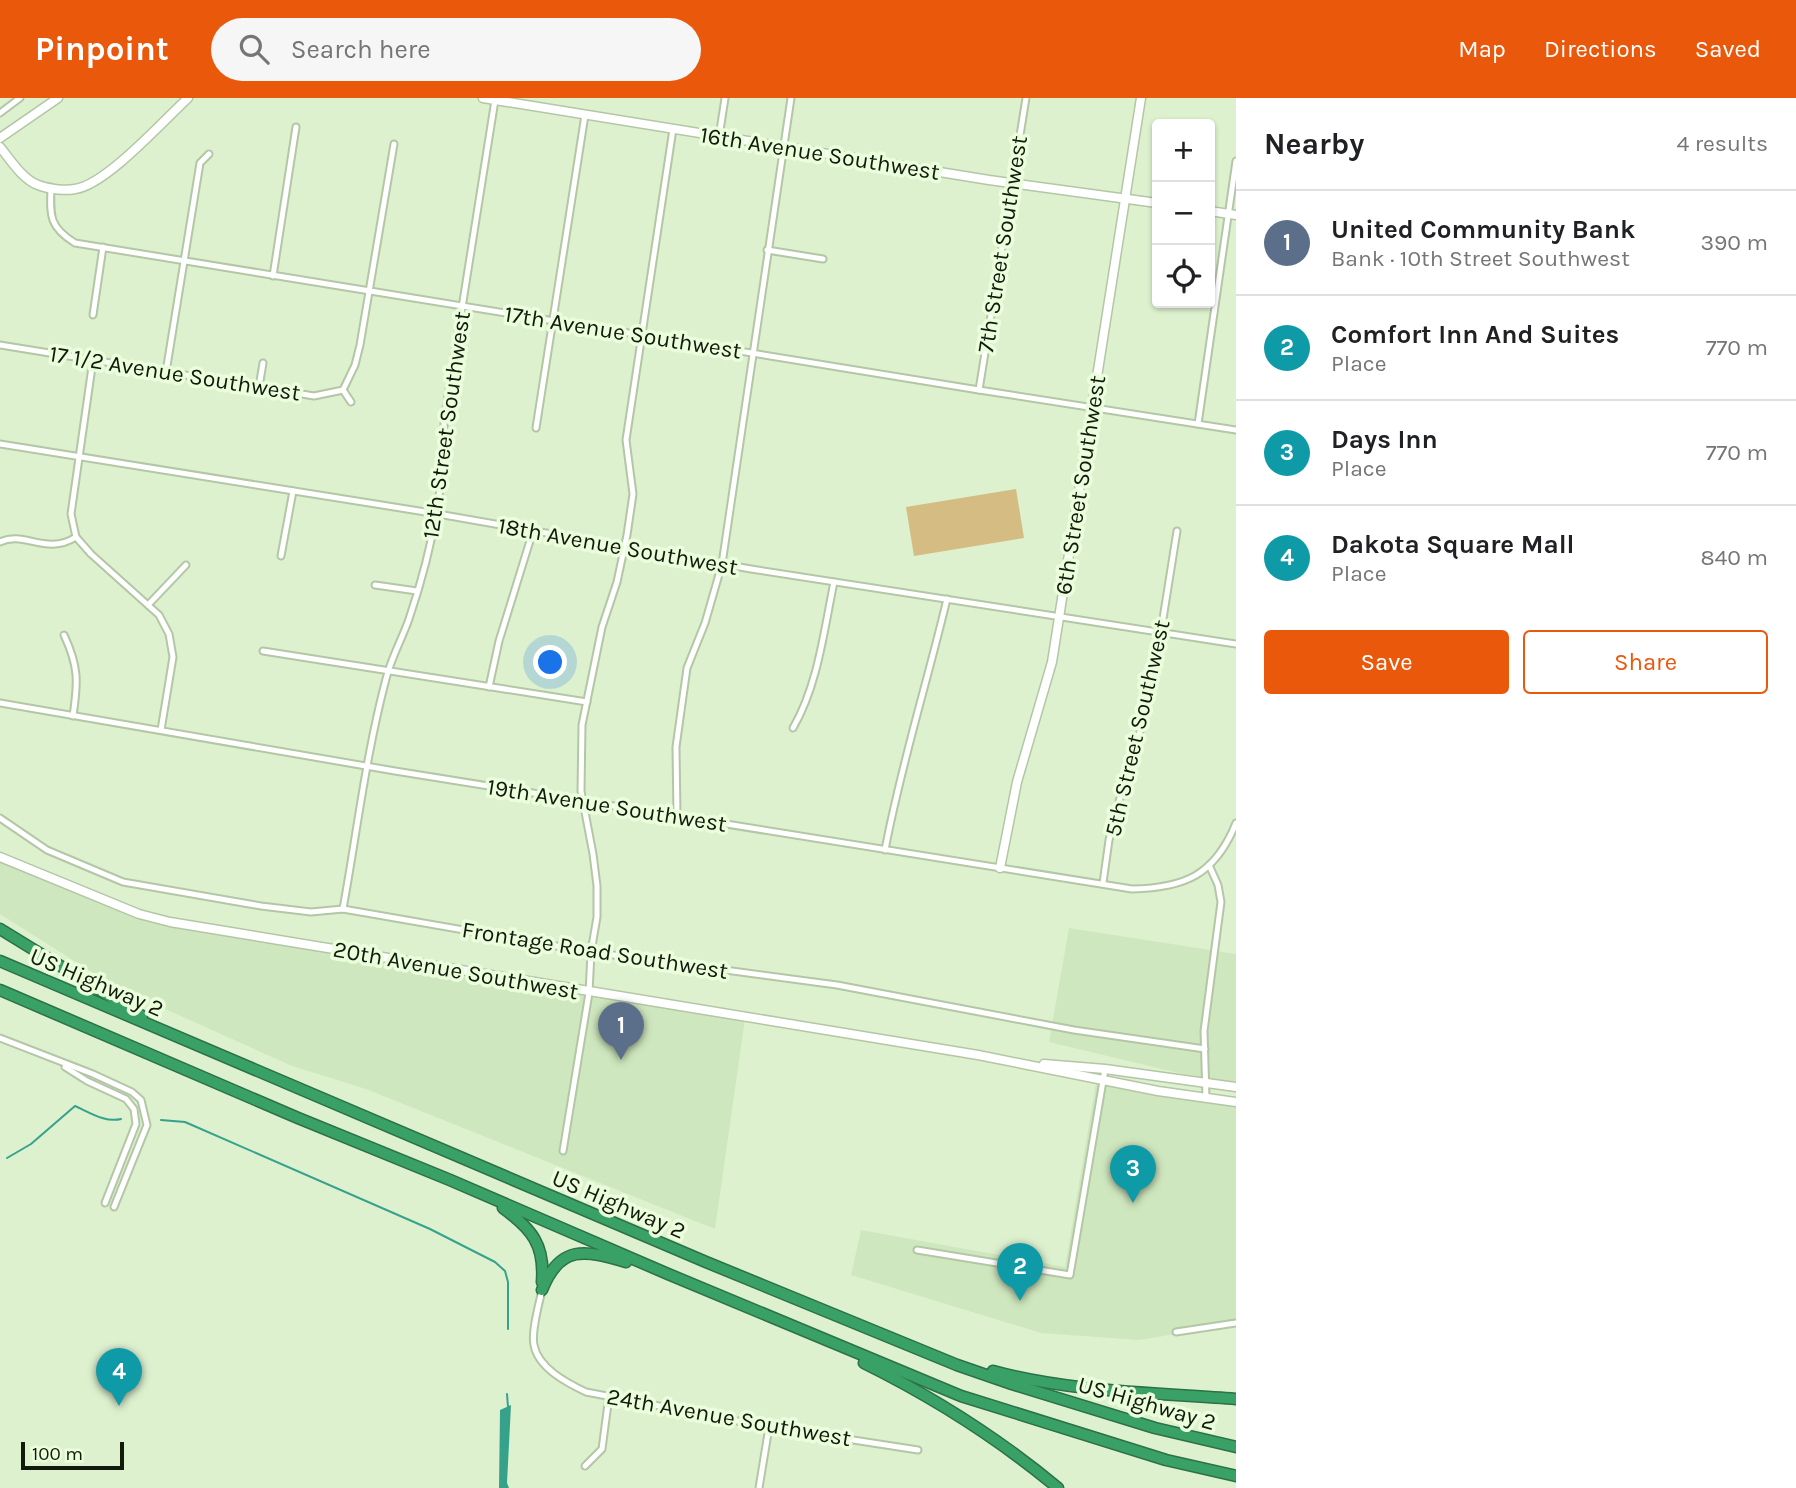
<!DOCTYPE html>
<meta charset="utf-8">
<style>
body{margin:0;font-family:Karla,sans-serif;background:#f6f6f6;color:#202124}
.controls{position:absolute;right:21px;top:21px;display:grid;overflow:hidden;border-radius:7px;box-shadow:0 2px 5px #0004}
.controls button{width:63px;height:63px;display:grid;place-items:center;padding:0;border:0;border-bottom:2px solid #e0e0e0;background:#fff;color:#202124;font:35px sans-serif}
.scale{position:absolute;left:21px;bottom:18px;width:103px;box-sizing:border-box;padding-left:7px;border:4px solid #12190d;border-top:0;font-size:19px;line-height:24px;white-space:nowrap;color:#12190d;-webkit-text-stroke:5px #eafedc;paint-order:stroke}
.you{position:absolute;left:551px;top:565px;width:24px;height:24px;margin:-18px;border:5px solid #fff;border-radius:50%;background:#1a73e8;box-shadow:0 0 0 10px #1a73e833}
.badge{display:grid;place-items:center;width:46px;height:46px;border-radius:50%;background:#ea580c;color:#fff;font-size:23px;font-weight:700}
.pin{position:absolute;translate:-50% -58px;filter:drop-shadow(0 2px 4px #0008)}
.pin::after{content:'';position:absolute;top:37px;width:24px;height:21px;background:inherit;clip-path:polygon(0 0,100% 0,50% 100%)}
.list{margin:0;padding:0;list-style:none}
h2{display:flex;justify-content:space-between;align-items:center;height:91px;margin:0;padding:0 28px;font-size:30px}
h2 small{font-size:23px;font-weight:400;color:#757577}
.list li{display:grid;grid-template-columns:46px 1fr auto;gap:21px;align-items:center;box-sizing:border-box;height:105px;padding:0 28px;border-top:2px solid #e0e0e0}
.list b{display:block;font-size:26px;white-space:nowrap}
.list p{margin:0;font-size:23px;white-space:nowrap;color:#757577}
.list em{font-size:23px;font-style:normal;color:#757577}
.actions{display:flex;gap:14px;padding:21px 28px}
.actions a{flex:1;padding:16px 0;border:2px solid #ea580c;border-radius:7px;text-align:center;font-size:24px;color:#ea580c}
.actions .main{background:#ea580c;color:#fff}
.icon{flex:none;width:38px;height:38px;fill:none;stroke:currentColor;stroke-width:2;stroke-linecap:round;stroke-linejoin:round}
.map{position:relative;flex:none;width:1236px;height:1390px;overflow:hidden}
header{display:flex;align-items:center;gap:42px;box-sizing:border-box;height:98px;padding:0 35px;background:#ea580c;color:#fff}
header strong{font-size:33px}
nav{display:flex;gap:38px;margin-inline-start:auto;font-size:24px}
.search{width:490px;height:63px;background:#f6f6f6;display:flex;align-items:center;gap:18px;box-sizing:border-box;padding:0 24px;border-radius:38px;color:#757577;font-size:26px}
main{display:flex}
aside{flex:1;background:#fff}
.map>svg:first-child{display:block}
</style>
<header>
<strong>Pinpoint</strong>
<div class="search"><svg class="icon" aria-label="search" viewBox="0 0 24 24"><circle cx="10" cy="10" r="6"/><path d="M15 15l6 6"/></svg>Search here</div>
<nav><a>Map</a><a>Directions</a><a>Saved</a></nav>
</header>
<main>
<div class="map">
<svg width="1236" height="1390" viewBox="0 0 1236 1390">
<rect width="100%" height="100%" fill="#ddf1cf"/>
<!-- built -->
<g fill="#cfe7be">
<path d="M0 761 136 817 745 921 715 1131 366 991 292 968 114 888 0 816Z"/>
<path d="M1069 830 1236 856V985L1191 978 1049 944Z"/>
<path d="M1096 985 1236 1009V1226L1139 1242 1041 1235 851 1177 861 1132 1065 1169Z"/>
</g>
<!-- green -->
<path fill="#d4bc83" d="M1016 391 1024 440 914 458 906 409Z"/>
<!-- water -->
<path fill="#36a28c" d="M511 1307 507 1385 509 1390H499L500 1312Z"/>
<g fill="none" stroke-linecap="round" stroke-linejoin="round">
<!-- stream -->
<g stroke="#36a28c" stroke-width="2">
<path d="M161 1022 185 1024 430 1131 495 1164 505 1173 508 1184V1231"/>
<path d="M7 1060 31 1046 75 1008C89 1014 105 1025 121 1021"/>
<path d="M507 1296 508 1309"/>
</g>
<defs>
<g id="street">
<path d="M0 15 20 0"/>
<path d="M719 39 725 0"/>
<path d="M51 89C50 118 49 129 75 145L979 292 1236 332"/>
<path d="M767 152 823 161"/>
<path d="M273 178 296 29"/>
<path d="M93 217 103 149"/>
<path d="M0 247 314 298 343 292 355 267 360 247 394 46"/>
<path d="M93 262 71 416 76 439 91 456 159 517 169 536 173 559 161 632"/>
<path d="M166 274 200 65 209 56"/>
<path d="M259 289 263 265"/>
<path d="M343 292 351 304"/>
<path d="M979 292 1026 0"/>
<path d="M1198 326 1236 63"/>
<path d="M536 330 585 17"/>
<path d="M0 346 438 416 751 471 1236 546"/>
<path d="M0 444C24 432 46 458 76 439"/>
<path d="M281 458 293 393"/>
<path d="M375 487 417 493"/>
<path d="M148 507 186 467"/>
<path d="M64 537C79 569 78 584 73 618"/>
<path d="M263 553 587 604"/>
<path d="M489 589 499 543 533 433"/>
<path d="M0 605 395 673 1132 791C1185 790 1215 777 1236 725"/>
<path d="M793 630C818 587 824 532 834 484"/>
<path d="M677 718 676 649 687 570 705 525 722 466 791 0"/>
<path d="M0 720 47 752 123 784 261 808 311 814 343 811 591 854 837 887 1074 932 1205 951"/>
<path d="M885 752C901 667 927 585 947 501"/>
<path d="M1103 785 1109 742 1125 681 1142 627 1154 577 1177 433"/>
<path d="M343 811C357 734 366 656 386 581 391 560 402 541 409 521 431 456 445 391 444 323L495 2"/>
<path d="M0 940 93 976 132 994 141 1002 147 1027 114 1109"/>
<path d="M65 969 87 983 126 1001 134 1011 136 1026 105 1105"/>
<path d="M1206 1000 1204 933 1221 804 1218 787 1209 767"/>
<path d="M563 1053 589 895 591 854 597 819V788L593 756 581 693 582 627 602 529 617 484 627 437 633 396 626 342 673 31"/>
<path d="M917 1152 1070 1177 1105 971"/>
<path d="M542 1192C539 1206 531 1234 534 1247 538 1270 567 1285 586 1294L769 1329 918 1352"/>
<path d="M1176 1234 1236 1225"/>
<path d="M585 1368 602 1351 609 1298"/>
<path d="M759 1390 769 1329"/>
</g>
<g id="secondary">
<path d="M483 0 989 82 1157 105"/>
<path d="M0 40 58 0"/>
<path d="M0 49C10 61 22 81 38 87 48 91 64 93 75 91 106 87 164 22 188 0"/>
<path d="M1210 113 1236 117"/>
<path d="M0 759 139 816 170 824 978 957 1158 993 1236 1004"/>
<path d="M1000 770 1017 684 1052 564 1141 0"/>
<path d="M1044 966 1105 971 1236 989"/>
</g>
<g id="highway">
<path d="M0 831 142 918"/>
<path d="M0 863 706 1164 957 1267 1012 1286 1155 1330 1236 1349"/>
<path d="M0 892 298 1020 450 1082 668 1176 961 1298 1166 1362 1236 1378"/>
<path d="M503 1110C532 1131 545 1147 542 1184"/>
<path d="M542 1192C560 1146 585 1152 626 1164"/>
<path d="M864 1265C933 1299 999 1341 1058 1390"/>
<path d="M993 1273C1069 1294 1158 1295 1236 1301"/>
</g>
</defs>
<!-- street casing -->
<use href="#street" stroke="#b3c6a6" stroke-width="9"/>
<!-- secondary casing -->
<use href="#secondary" stroke="#b3c6a6" stroke-width="11"/>
<!-- highway casing -->
<use href="#highway" stroke="#2c7147" stroke-width="13"/>
<!-- street -->
<use href="#street" stroke="#fff" stroke-width="5"/>
<!-- secondary -->
<use href="#secondary" stroke="#fff" stroke-width="8"/>
<!-- highway -->
<use href="#highway" stroke="#3aa166" stroke-width="10"/>
</g>
<g text-anchor="middle" stroke-width="7" stroke-linejoin="round" paint-order="stroke">
<!-- street labels -->
<g font-size="23" fill="#12190d" stroke="#eafedc">
<text transform="translate(820 55) rotate(9)" y="8">16th Avenue Southwest</text>
<text transform="translate(1002 146) rotate(-81)" y="8">7th Street Southwest</text>
<text transform="translate(623 234) rotate(9)" y="8">17th Avenue Southwest</text>
<text transform="translate(175 275) rotate(9)" y="8">17 1/2 Avenue Southwest</text>
<text transform="translate(446 327) rotate(-82)" y="8">12th Street Southwest</text>
<text transform="translate(1080 387) rotate(-81)" y="8">6th Street Southwest</text>
<text transform="translate(618 448) rotate(10)" y="8">18th Avenue Southwest</text>
<text transform="translate(1137 630) rotate(-77)" y="8">5th Street Southwest</text>
<text transform="translate(607 707) rotate(9)" y="8">19th Avenue Southwest</text>
<text transform="translate(595 852) rotate(9)" y="8">Frontage Road Southwest</text>
<text transform="translate(456 872) rotate(10)" y="8">20th Avenue Southwest</text>
<text transform="translate(97 884) rotate(23)" y="8">US Highway 2</text>
<text transform="translate(619 1106) rotate(23)" y="8">US Highway 2</text>
<text transform="translate(1147 1305) rotate(16)" y="8">US Highway 2</text>
<text transform="translate(729 1319) rotate(10)" y="8">24th Avenue Southwest</text>
</g>
</g>
</svg>
<div class="controls">
<button>+</button>
<button>−</button>
<button><svg class="icon" aria-label="locate" viewBox="0 0 24 24"><circle cx="12" cy="12" r="6"/><path d="M12 2v4M12 18v4M2 12h4M18 12h4"/></svg></button>
</div>
<div class="scale">100 m</div>
<div class="you"></div>
<div class="pin badge" style="left:621px;top:962px;background:#5c6f8a">1</div>
<div class="pin badge" style="left:1020px;top:1203px;background:#0f9aa8">2</div>
<div class="pin badge" style="left:1133px;top:1105px;background:#0f9aa8">3</div>
<div class="pin badge" style="left:119px;top:1308px;background:#0f9aa8">4</div>
</div>
<aside>
<h2>Nearby<small>4 results</small></h2>
<ul class="list">
<li><span class="badge" style="background:#5c6f8a">1</span><div><b>United Community Bank</b><p>Bank · 10th Street Southwest</p></div><em>390 m</em></li>
<li><span class="badge" style="background:#0f9aa8">2</span><div><b>Comfort Inn And Suites</b><p>Place</p></div><em>770 m</em></li>
<li><span class="badge" style="background:#0f9aa8">3</span><div><b>Days Inn</b><p>Place</p></div><em>770 m</em></li>
<li><span class="badge" style="background:#0f9aa8">4</span><div><b>Dakota Square Mall</b><p>Place</p></div><em>840 m</em></li>
</ul>
<div class="actions"><a class="main">Save</a><a>Share</a></div>
</aside>
</main>
